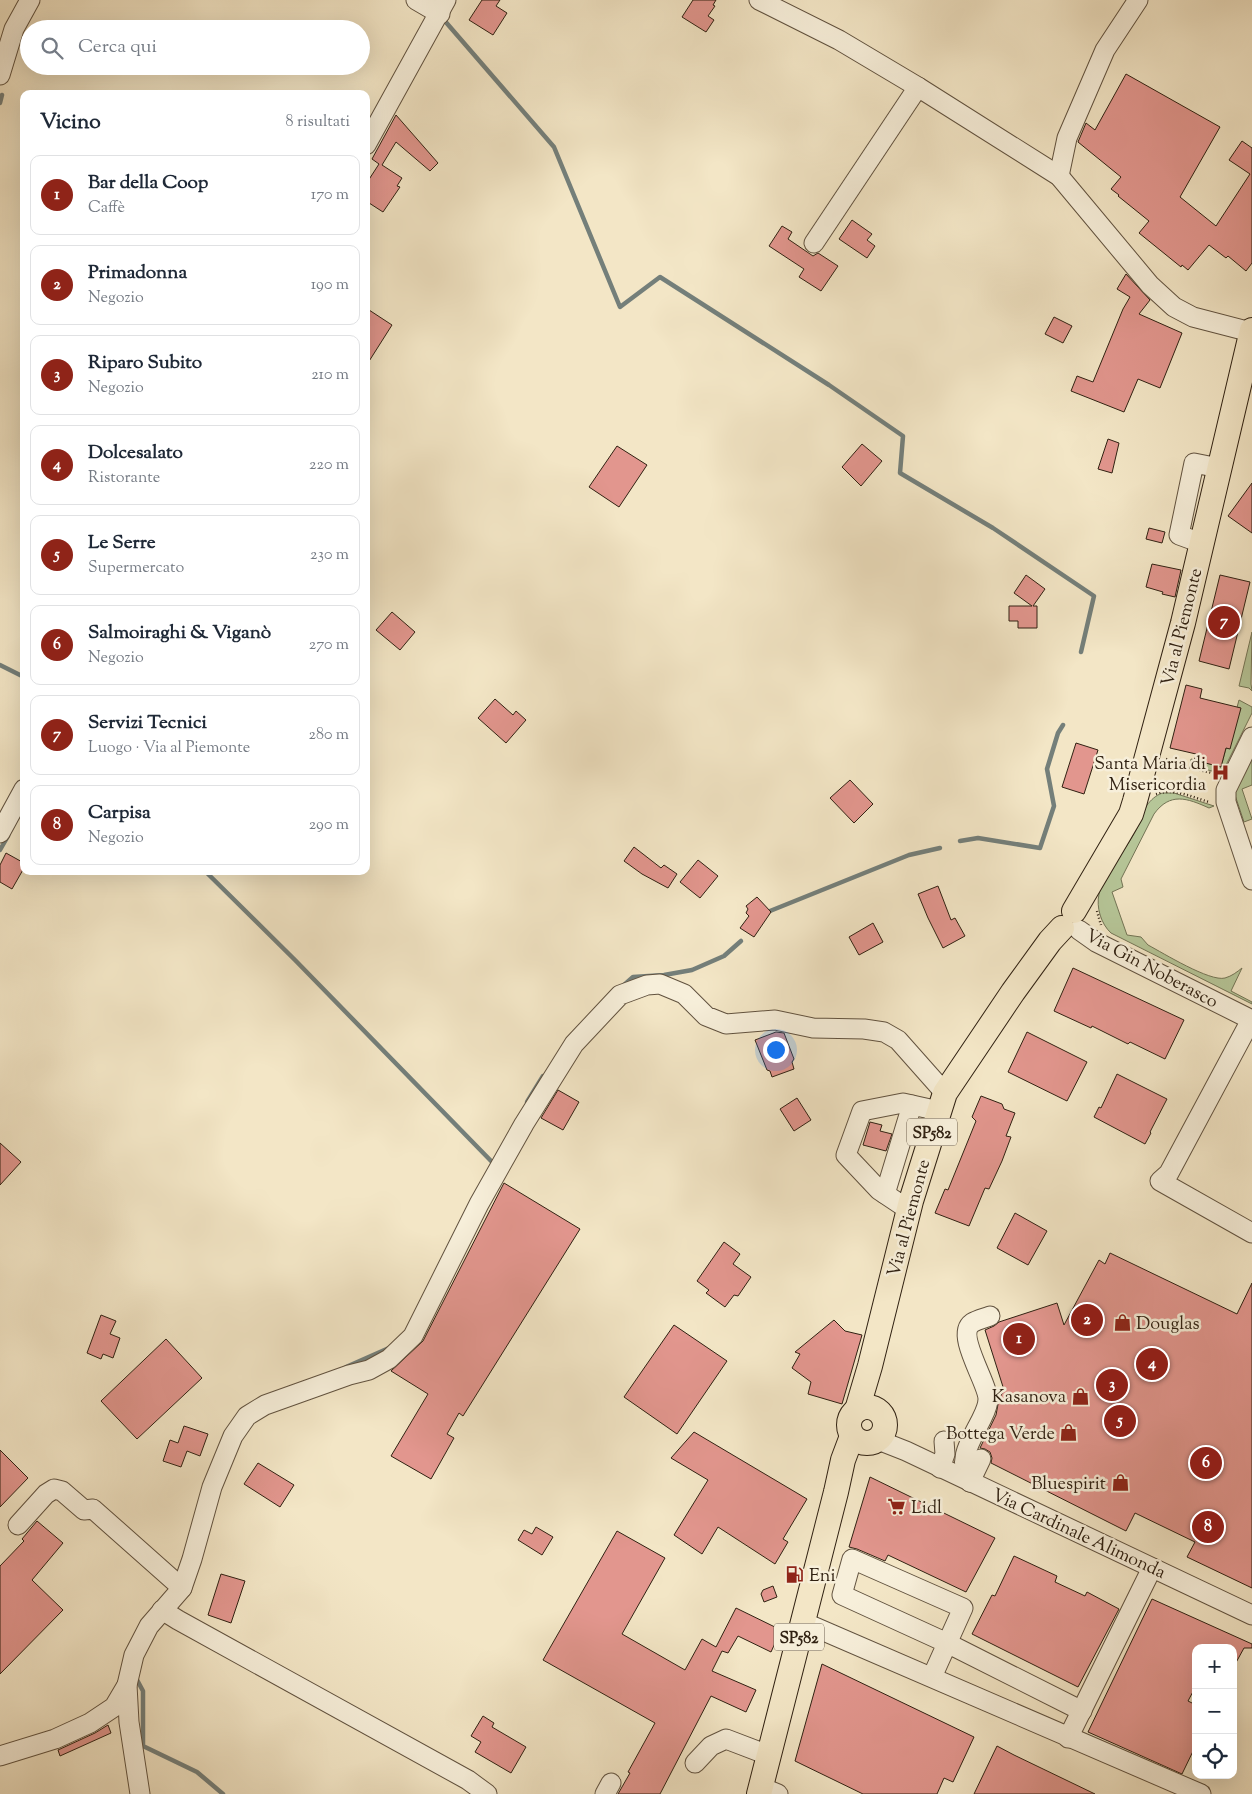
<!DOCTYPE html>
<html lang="it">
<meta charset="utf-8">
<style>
body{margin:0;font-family:"Sorts Mill Goudy",serif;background:#f2f2f3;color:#1f2937}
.controls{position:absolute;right:15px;bottom:15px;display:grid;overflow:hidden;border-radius:10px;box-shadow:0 5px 20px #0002}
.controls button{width:45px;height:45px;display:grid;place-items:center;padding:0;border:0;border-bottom:1px solid #e0e1e3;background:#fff;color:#1f2937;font:25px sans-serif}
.you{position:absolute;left:775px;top:1049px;width:18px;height:18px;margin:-12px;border:4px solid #fff;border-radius:50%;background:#1a73e8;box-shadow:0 0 0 8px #1a73e833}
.badge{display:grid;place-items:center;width:32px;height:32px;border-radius:50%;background:#8f2418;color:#fff;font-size:16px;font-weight:700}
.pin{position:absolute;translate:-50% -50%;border:2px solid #fff;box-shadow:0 1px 5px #0006}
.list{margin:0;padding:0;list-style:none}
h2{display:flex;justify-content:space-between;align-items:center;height:65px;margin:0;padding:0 20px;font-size:21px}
h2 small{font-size:16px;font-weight:400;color:#747a83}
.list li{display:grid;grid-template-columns:32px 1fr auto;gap:15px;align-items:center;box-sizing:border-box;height:80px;margin:0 10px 10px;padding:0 10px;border:1px solid #e0e1e3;border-radius:10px}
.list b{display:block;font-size:19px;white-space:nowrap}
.list p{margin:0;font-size:16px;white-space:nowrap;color:#747a83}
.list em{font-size:16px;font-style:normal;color:#747a83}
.icon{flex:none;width:28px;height:28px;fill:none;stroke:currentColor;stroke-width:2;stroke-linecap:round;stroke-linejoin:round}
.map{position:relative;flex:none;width:1252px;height:1794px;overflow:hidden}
.search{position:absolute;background:#fff;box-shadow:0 5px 20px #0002;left:20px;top:20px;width:350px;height:55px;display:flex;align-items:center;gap:12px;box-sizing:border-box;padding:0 18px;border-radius:28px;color:#747a83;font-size:19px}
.panel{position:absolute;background:#fff;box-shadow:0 5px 20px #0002;left:20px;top:90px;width:350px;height:785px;border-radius:10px}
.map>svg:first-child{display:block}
</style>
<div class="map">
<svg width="1252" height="1794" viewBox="0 0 1252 1794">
<rect width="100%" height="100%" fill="#f3e6c6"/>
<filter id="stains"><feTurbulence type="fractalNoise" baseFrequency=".004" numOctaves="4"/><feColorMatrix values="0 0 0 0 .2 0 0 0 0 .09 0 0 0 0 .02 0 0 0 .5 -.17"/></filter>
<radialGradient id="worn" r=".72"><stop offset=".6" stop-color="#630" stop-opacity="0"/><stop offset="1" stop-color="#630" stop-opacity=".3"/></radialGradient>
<!-- green -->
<g fill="#b6c698" stroke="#737455">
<path d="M1252 632 1251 684 1252 691 1249 688 1239 686Z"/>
<path d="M1239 700 1252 707V713L1223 771 1219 773 1190 765 1191 759 1221 767Z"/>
<path d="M1252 758V785L1242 789 1252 819 1244 822 1234 792Z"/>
<path d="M1162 793H1174L1214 806 1209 808C1187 798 1170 792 1154 814L1121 879 1123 887 1112 892 1127 935 1141 937 1148 945C1163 953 1210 982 1225 978 1232 976 1237 972 1242 968L1231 991 1252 1002V1004L1111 933C1101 924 1096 907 1099 894 1103 874 1127 849 1136 830 1141 822 1142 813 1147 805 1151 800 1155 796 1162 793Z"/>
</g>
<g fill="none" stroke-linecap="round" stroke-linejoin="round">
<!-- stream -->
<g stroke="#747f7a" stroke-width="4.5">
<path d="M444 20 554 147 620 307 660 277 829 385 903 436 900 473 993 528 1094 596 1081 652"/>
<path d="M0 103 2 95"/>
<path d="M0 665 24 677"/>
<path d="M960 841 978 838 1040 848 1054 806 1047 769 1058 733 1063 725"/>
<path d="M0 850 8 836"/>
<path d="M205 871 295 960 494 1164"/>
<path d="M765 913 909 855 940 848"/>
<path d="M624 985 633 977 664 975 692 970 724 956 741 941"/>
<path d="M527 1102 543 1076"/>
<path d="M346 1367 389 1348"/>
<path d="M136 1678 143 1691V1746L197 1772 223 1794"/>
</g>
</g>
<!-- building -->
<g fill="#e2968e" stroke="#302112">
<path d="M482 0H500L496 6 507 13 493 35 469 20Z"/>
<path d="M693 0H716L713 5 715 6 708 16 714 20 706 32 682 17Z"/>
<path d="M1126 74 1220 127 1180 197 1216 226 1250 174 1229 160 1242 141 1252 148V263L1246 271 1228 256 1226 258 1209 245 1188 270 1182 265 1181 267 1139 233 1149 221 1118 196 1119 195 1111 189 1121 177 1078 142 1086 123 1095 130Z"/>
<path d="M396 115 438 163 430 171 396 142 382 165 402 178 397 186 400 187 383 212 366 201V184L379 164 372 159Z"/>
<path d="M852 220 872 234 867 240 875 246 867 258 839 239Z"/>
<path d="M782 226 792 232 788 239 813 256 818 253 838 266 821 291 799 277 804 269 769 246Z"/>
<path d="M1126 274 1150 300 1139 314 1182 333 1160 388 1138 379 1124 412 1071 391 1077 376 1093 382 1123 309 1130 297 1117 289Z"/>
<path d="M366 308 392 325 366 366Z"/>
<path d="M1054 317 1072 326 1063 343 1045 334Z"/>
<path d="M1108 439 1119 443 1112 473 1098 469Z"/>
<path d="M862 444 882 461 861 486 842 467Z"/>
<path d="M617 446 647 465 619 507 589 487Z"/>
<path d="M1252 483V533L1228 516Z"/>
<path d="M1149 528 1165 532 1162 543 1146 539Z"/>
<path d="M1152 564 1181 570 1175 597 1162 594 1163 592 1146 587Z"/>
<path d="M1026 575 1045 589 1033 606H1037V628H1018V621H1009V606H1032L1014 593Z"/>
<path d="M1220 575 1250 582 1229 669 1199 661Z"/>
<path d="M392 612 415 632 400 650 376 630Z"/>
<path d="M1186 685 1202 689 1200 698 1241 708 1230 749 1226 748 1221 767 1194 760 1196 754 1170 748Z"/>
<path d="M495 699 513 715 516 711 526 720 506 743 478 718Z"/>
<path d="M1076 743 1098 750 1084 794 1062 787Z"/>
<path d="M850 780 873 804 854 823 830 798Z"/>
<path d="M634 847 661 868 664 865 677 874 668 888 642 874 624 861Z"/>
<path d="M6 853 24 863V868L12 889 0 882V865Z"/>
<path d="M698 860 718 876 700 898 680 882Z"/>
<path d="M938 886 951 920 955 918 965 936 943 948 928 918 918 894Z"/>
<path d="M757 897 771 912 754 937 740 928 749 916 746 913 748 909 746 906Z"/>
<path d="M873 923 883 942 859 955 849 937Z"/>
<path d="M1073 968 1184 1020 1165 1059 1130 1042 1128 1044 1092 1026 1091 1028 1054 1011Z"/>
<path d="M776 1032 784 1033 794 1059 792 1062 794 1069 772 1077 770 1071 767 1070 755 1040Z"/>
<path d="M1027 1032 1087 1062 1067 1101 1008 1072Z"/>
<path d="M1117 1074 1167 1099 1150 1132 1151 1133 1145 1144 1094 1117 1099 1107 1101 1108Z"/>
<path d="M558 1090 579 1102 563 1130 541 1118Z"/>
<path d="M981 1096 1002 1104 1004 1109 1015 1113 1006 1136 1011 1137 1002 1161 989 1189 985 1188 969 1226 935 1213 945 1189 948 1190 976 1121 972 1117Z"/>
<path d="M797 1098 811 1120 794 1131 780 1109Z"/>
<path d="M870 1122 882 1125 880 1131 892 1134 886 1151 863 1145Z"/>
<path d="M0 1143 21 1162 0 1185Z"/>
<path d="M504 1183 580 1229 463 1416 459 1413 447 1434 454 1438 431 1479 391 1456 428 1394 391 1371 423 1341Z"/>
<path d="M1015 1213 1047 1231 1028 1265 997 1248Z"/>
<path d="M724 1242 740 1254 733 1264 751 1277 738 1296 734 1295 725 1307 706 1293 709 1290 697 1281Z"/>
<path d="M1110 1253 1237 1314 1252 1283V1588L1187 1557 1195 1542 1135 1513 1126 1531 991 1463 992 1458 990 1452 985 1449 980 1448 996 1415 999 1399 1004 1390 985 1330 994 1326 999 1322 1057 1303 1064 1325 1099 1260 1105 1264Z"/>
<path d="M101 1315 116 1321 110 1334 120 1338 113 1358 103 1354 101 1359 87 1353Z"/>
<path d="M834 1320 845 1331 862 1335 842 1404 808 1394 811 1382 792 1368 800 1354 795 1352Z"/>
<path d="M674 1325 727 1361 677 1434 624 1397Z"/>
<path d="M166 1339 202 1378 137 1439 101 1401Z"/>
<path d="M184 1426 208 1434 200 1456 187 1451 181 1467 163 1461 170 1440 178 1443Z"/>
<path d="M694 1432 807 1499 783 1539 788 1542 775 1564 718 1527 702 1554 674 1535 708 1480 671 1458Z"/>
<path d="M0 1450 28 1478 0 1507Z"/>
<path d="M258 1463 294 1485 280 1507 244 1484Z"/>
<path d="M870 1477 995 1538 966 1592 888 1555 885 1561 857 1549 849 1547Z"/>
<path d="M37 1521 63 1543 32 1580 63 1610 0 1674V1566L24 1541 22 1539Z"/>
<path d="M536 1527 553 1537 542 1555 518 1540 524 1530 532 1534Z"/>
<path d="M617 1531 665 1558 622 1634 685 1670 702 1639 716 1647 736 1608 781 1630 771 1652 738 1636 728 1653 722 1651 712 1671 756 1690 746 1712 711 1696 660 1794H618L630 1773 628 1772 655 1723 543 1660Z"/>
<path d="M1014 1556 1057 1576 1055 1582 1085 1596 1087 1592 1119 1609 1078 1687 972 1634 992 1595 995 1596Z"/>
<path d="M221 1574 245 1581 231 1623 208 1615Z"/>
<path d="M773 1586 777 1597 764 1602 761 1594 763 1590Z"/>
<path d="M1152 1599 1252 1644V1648H1244L1233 1668V1648H1196V1686L1188 1701 1196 1705V1745L1182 1774 1088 1732Z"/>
<path d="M822 1664 974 1737 953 1782 944 1778 937 1794H863L795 1761Z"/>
<path d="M483 1716 494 1723 492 1727 526 1747 511 1773 475 1752 481 1742 471 1736Z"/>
<path d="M108 1725 111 1733 60 1756 58 1750 95 1733Z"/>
<path d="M997 1746 1014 1755 1095 1794H974Z"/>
</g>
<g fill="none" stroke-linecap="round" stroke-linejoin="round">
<defs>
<g id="minor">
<path d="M416 0 440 14"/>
<path d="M759 0 839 40 918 87 1059 176 1150 285 1174 307 1193 317 1251 332"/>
<path d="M0 75 14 29 30 0"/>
<path d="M366 145 446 0"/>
<path d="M1059 176 1067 138 1105 50 1138 0"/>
<path d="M814 243 918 87"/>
<path d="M1201 543 1179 535 1194 463 1219 468"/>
<path d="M1252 737 1226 790V802L1252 880"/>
<path d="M0 833 24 789"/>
<path d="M1079 930 1096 942 1252 1020"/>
<path d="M1251 1020 1169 1173 1160 1181 1252 1233"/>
<path d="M885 1194 912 1105"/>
<path d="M909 1210 879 1190 846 1155 862 1111 903 1103 939 1111"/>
<path d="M878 1440 906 1451 1252 1615"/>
<path d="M940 1468 945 1454 944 1441"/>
<path d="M970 1482C956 1459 972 1439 982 1418 985 1412 988 1406 988 1399 988 1383 955 1335 972 1323 977 1320 985 1318 990 1316"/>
<path d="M970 1482 981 1459"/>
<path d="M18 1525 46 1494 54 1489 62 1491 84 1510 93 1509 182 1588"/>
<path d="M162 1610 178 1620 468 1780 487 1794"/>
<path d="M803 1622 1201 1794"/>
<path d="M932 1677 963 1608 852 1559 842 1595 947 1643 1082 1711"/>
<path d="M1068 1738 1152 1568"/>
<path d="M0 1756 55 1739 90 1723 114 1707 127 1685"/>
<path d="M695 1763 711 1746 726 1739 768 1755"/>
<path d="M761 1787 778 1794"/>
<path d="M140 1794 129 1722 127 1685 134 1655 149 1626 182 1588 192 1559 212 1487 233 1436 247 1416 265 1405 349 1375 369 1370 389 1359 413 1336 479 1204 524 1124 574 1044 620 995 647 985 660 984 684 994 706 1016 726 1024 775 1020 813 1028 864 1029 884 1032 898 1040 945 1093"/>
<path d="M605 1794 611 1783"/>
</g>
<g id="major">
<path d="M1074 911 1131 814 1135 801 1183 623 1252 330"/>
<circle cx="867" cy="1425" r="18"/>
<path d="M857 1410 870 1366 911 1201 945 1093 1013 992 1050 941 1062 928"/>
<path d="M759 1794 836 1492 843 1460 852 1436"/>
</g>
</defs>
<!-- minor casing -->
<use href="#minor" stroke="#61523f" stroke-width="21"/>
<!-- major casing -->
<use href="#major" stroke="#302112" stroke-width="26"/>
<!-- path -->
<g stroke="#302112" stroke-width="2.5" stroke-dasharray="1 2.5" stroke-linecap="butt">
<path d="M1166 759 1179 765 1216 774"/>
<path d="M1156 794C1174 788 1192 797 1209 802"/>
<path d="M1097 911 1101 925"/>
</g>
<!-- minor -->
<use href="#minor" stroke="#f7efda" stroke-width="19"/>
<!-- major -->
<use href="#major" stroke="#f3e6c6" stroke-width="24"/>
</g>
<!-- icons -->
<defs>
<symbol id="hospital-bare" viewBox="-9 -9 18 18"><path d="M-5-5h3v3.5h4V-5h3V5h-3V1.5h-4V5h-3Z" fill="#8f2418" stroke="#f7efda" stroke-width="2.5" paint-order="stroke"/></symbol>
<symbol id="shop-bare" viewBox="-9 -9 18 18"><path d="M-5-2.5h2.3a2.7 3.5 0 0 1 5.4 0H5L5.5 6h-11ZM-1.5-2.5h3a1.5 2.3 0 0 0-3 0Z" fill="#8f2418" stroke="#f7efda" stroke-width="2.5" paint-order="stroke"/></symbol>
<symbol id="supermarket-bare" viewBox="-9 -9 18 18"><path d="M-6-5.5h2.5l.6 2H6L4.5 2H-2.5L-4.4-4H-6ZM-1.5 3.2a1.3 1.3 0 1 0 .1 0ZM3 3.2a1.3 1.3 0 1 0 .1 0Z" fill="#8f2418" stroke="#f7efda" stroke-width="2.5" paint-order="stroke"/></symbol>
<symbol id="fuel-bare" viewBox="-9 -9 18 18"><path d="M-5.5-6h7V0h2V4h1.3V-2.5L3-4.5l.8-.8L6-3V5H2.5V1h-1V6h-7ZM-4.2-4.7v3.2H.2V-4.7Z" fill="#8f2418" stroke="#f7efda" stroke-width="2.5" paint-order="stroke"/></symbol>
</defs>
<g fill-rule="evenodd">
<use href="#hospital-bare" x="1208" y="760" width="25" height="25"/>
<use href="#shop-bare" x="1110" y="1310" width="25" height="25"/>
<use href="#shop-bare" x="1068" y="1384" width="25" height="25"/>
<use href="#shop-bare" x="1056" y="1420" width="25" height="25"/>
<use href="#shop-bare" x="1108" y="1470" width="25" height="25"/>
<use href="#supermarket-bare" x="884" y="1494" width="25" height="25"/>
<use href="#fuel-bare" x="782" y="1562" width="25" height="25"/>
</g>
<g text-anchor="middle" stroke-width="5" stroke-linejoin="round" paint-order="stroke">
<!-- shield labels -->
<g fill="#f7efda" stroke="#6c5f4e" stroke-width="1">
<rect x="907" y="1118.5" width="50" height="27" rx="4"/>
<rect x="774" y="1623.5" width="50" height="27" rx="4"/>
</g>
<g font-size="16" font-weight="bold" fill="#302112">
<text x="932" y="1138">SP582</text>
<text x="799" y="1643">SP582</text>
</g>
<!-- street labels -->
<g font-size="18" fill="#302112" stroke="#f7efda">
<text transform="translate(1181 627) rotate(-76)" y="6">Via al Piemonte</text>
<text transform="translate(1152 968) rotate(28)" y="6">Via Gin Noberasco</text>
<text transform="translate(908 1218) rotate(-75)" y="6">Via al Piemonte</text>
<text transform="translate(1079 1533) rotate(25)" y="6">Via Cardinale Alimonda</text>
</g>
<!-- poi labels -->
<g font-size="18" fill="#302112" stroke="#f7efda" text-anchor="end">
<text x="1206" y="769">Santa Maria di<tspan x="1206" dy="21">Misericordia</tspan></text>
<text x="1136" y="1329" text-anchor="start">Douglas</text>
<text x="1066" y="1402">Kasanova</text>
<text x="1055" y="1439">Bottega Verde</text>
<text x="1106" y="1489">Bluespirit</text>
<text x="911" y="1513" text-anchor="start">Lidl</text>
<text x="809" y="1581" text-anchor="start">Eni</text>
</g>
</g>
<rect width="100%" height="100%" filter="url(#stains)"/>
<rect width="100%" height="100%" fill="url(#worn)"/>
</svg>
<div class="controls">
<button>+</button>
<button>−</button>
<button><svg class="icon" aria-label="locate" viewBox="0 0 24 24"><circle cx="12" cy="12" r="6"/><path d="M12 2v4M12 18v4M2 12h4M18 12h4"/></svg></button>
</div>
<div class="you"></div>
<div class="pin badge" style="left:1019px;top:1339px">1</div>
<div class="pin badge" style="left:1087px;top:1320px">2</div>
<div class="pin badge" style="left:1112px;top:1385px">3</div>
<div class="pin badge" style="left:1152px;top:1364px">4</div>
<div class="pin badge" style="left:1120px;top:1421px">5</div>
<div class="pin badge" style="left:1206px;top:1463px">6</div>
<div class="pin badge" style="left:1224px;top:622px">7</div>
<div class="pin badge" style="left:1208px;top:1527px">8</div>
<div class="search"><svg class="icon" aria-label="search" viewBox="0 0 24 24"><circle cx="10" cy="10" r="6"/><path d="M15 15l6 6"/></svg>Cerca qui</div>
<section class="panel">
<h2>Vicino<small>8 risultati</small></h2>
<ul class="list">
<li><span class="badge">1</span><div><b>Bar della Coop</b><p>Caffè</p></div><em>170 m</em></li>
<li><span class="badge">2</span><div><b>Primadonna</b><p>Negozio</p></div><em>190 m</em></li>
<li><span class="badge">3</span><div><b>Riparo Subito</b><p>Negozio</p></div><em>210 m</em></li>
<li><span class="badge">4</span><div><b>Dolcesalato</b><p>Ristorante</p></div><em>220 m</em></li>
<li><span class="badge">5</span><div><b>Le Serre</b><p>Supermercato</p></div><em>230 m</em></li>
<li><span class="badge">6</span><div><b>Salmoiraghi &amp; Viganò</b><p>Negozio</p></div><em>270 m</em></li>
<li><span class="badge">7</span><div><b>Servizi Tecnici</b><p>Luogo · Via al Piemonte</p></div><em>280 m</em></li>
<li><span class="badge">8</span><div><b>Carpisa</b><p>Negozio</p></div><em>290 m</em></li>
</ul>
</section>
</div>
